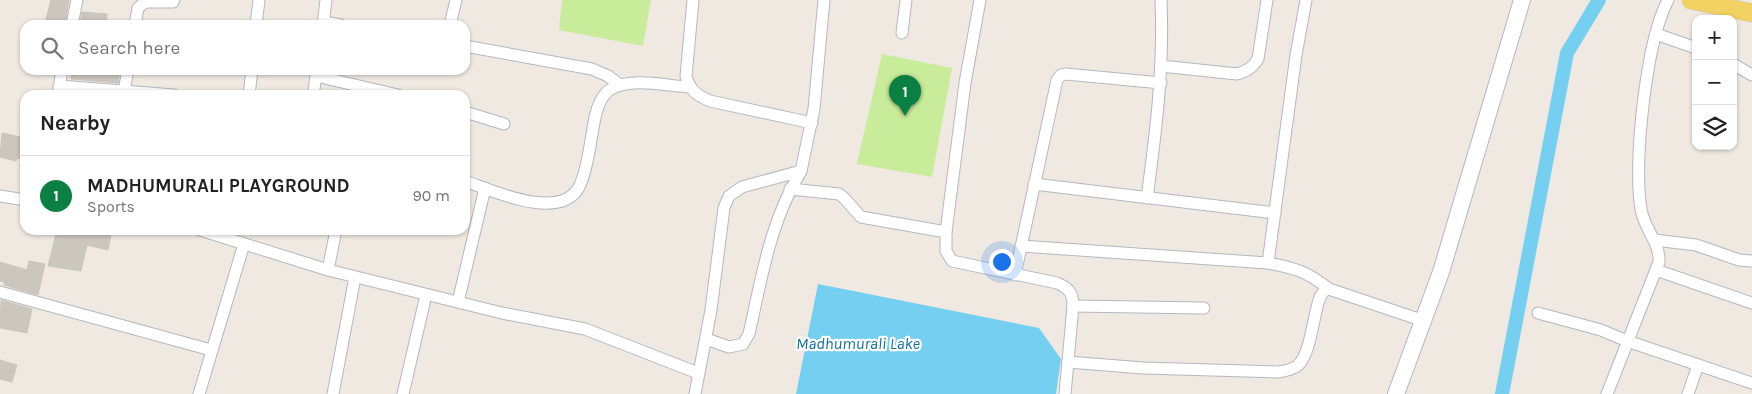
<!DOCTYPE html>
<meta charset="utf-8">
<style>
body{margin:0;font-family:Karla,sans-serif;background:#f2f2f2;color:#222}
.controls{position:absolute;right:15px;top:15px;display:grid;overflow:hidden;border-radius:10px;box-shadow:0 1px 4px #0004}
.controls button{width:45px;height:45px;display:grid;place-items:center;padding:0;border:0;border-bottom:1px solid #e0e0e0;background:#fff;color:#222;font:25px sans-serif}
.you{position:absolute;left:1001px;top:261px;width:18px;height:18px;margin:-12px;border:4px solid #fff;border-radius:50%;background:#1a73e8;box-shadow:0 0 0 8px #1a73e833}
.badge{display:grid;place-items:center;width:32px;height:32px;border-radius:50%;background:#0b8043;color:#fff;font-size:16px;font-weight:700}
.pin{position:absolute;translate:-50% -41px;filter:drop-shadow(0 1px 2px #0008)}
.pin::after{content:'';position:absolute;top:26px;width:18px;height:15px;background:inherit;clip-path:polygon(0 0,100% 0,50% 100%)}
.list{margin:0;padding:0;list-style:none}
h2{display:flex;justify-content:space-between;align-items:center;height:65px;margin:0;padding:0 20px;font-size:21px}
h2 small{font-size:16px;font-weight:400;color:#767676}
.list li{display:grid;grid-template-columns:32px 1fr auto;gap:15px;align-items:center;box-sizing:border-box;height:80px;padding:0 20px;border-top:1px solid #e0e0e0}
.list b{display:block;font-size:19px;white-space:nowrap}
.list p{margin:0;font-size:16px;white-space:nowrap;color:#767676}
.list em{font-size:16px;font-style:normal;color:#767676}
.icon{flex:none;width:28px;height:28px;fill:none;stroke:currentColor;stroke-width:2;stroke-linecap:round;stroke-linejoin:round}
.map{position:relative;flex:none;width:1752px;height:394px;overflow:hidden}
.search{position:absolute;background:#fff;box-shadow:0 1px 4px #0004;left:20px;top:20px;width:450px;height:55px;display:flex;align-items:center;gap:12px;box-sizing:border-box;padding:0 18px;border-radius:15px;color:#767676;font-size:19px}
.panel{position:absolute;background:#fff;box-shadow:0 1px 4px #0004;left:20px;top:90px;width:450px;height:145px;border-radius:15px}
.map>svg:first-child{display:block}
</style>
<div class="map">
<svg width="1752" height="394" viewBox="0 0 1752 394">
<rect width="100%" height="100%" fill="#efe9e1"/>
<!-- pitch -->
<g fill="#c9ec9a">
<path d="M562 0H651L643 46 559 30Z"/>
<path d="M882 54 952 68 932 177 857 164Z"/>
</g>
<!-- water -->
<path fill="#75cff0" d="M818 284 1039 328 1061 359 1056 394H796Z"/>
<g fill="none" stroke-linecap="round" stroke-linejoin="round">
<!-- canal -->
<path stroke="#75cff0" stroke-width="14" d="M1502 394 1567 53 1599 0"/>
</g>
<!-- building -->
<g fill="#cbc7bf" stroke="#cbc5ba">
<path d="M51 0H69L65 25 45 23Z"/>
<path d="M82 12 107 14 106 25H80Z"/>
<path d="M72 70H120L118 83 71 79Z"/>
<path d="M2 133 25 138V159L17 158 16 161 0 157Z"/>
<path d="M57 230H112L108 250 87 245 81 271 48 266Z"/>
<path d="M29 261 45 264 38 295 4 285V282L0 281V262L27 270Z"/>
<path d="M1 300 32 309 27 333 0 328Z"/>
<path d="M0 360 17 365 12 382 0 379Z"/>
</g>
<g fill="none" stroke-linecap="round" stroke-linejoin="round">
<defs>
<g id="street">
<path d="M693 0 686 76C690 90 696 95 710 101L812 123"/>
<path d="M980 0 965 83 946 232V251L952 261 1057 283C1069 288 1073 293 1073 306L1065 394"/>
<path d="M324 22 341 25"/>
<path d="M72 25 77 0"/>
<path d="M135 25 138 8 145 2H173L174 0"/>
<path d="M256 25 259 0"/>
<path d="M323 25 326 0"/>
<path d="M450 25 456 0"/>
<path d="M902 33 906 0"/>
<path d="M1656 34 1696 48"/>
<path d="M465 46 592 69 608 76 620 85"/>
<path d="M1733 64 1752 75"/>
<path d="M1161 66 1237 74C1247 71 1252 68 1258 59L1267 0"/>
<path d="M316 76 398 95"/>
<path d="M59 86 174 95"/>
<path d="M124 91 128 70"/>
<path d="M58 95 62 70"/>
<path d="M249 95 252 70"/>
<path d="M313 95 317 70"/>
<path d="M465 112 504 124"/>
<path d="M465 181C493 191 563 223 580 185 589 165 590 140 595 118 597 108 601 95 611 89 632 77 666 86 689 87"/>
<path d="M1034 184 1275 213"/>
<path d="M790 189 839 194 844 198 861 217 946 232"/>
<path d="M0 196 25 200"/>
<path d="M1147 198C1156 131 1164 67 1161 0"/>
<path d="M200 230 328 270 502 313 585 329 698 373"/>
<path d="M1655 240 1696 245 1739 260 1752 261"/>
<path d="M1021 246 1268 263C1295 268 1308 272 1329 289"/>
<path d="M1268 263 1296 55 1306 0"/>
<path d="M328 270 336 230"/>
<path d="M1656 270 1752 303"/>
<path d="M1015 275 1057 80 1061 75 1066 74 1161 83"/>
<path d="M0 292 211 350"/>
<path d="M458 302 485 188"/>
<path d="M1073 306 1204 308"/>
<path d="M1538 313 1601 330 1627 341 1752 383"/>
<path d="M706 339 729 347 743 344 749 334C762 276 770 222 801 171"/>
<path d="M1068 362 1143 368 1278 372C1284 371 1292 370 1297 366 1311 355 1313 315 1320 297L1324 291 1329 289 1424 321"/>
<path d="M199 394 244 244"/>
<path d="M333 394 355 277"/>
<path d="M403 394 426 295"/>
<path d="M695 394 711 310 724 208 729 196 742 187 801 171 814 109 824 0"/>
<path d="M1607 394 1659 262C1660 242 1644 229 1641 209 1633 163 1646 42 1668 0"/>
<path d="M1688 394 1698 365"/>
</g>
<path id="secondary" d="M1396 394 1441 272 1522 0"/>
<path id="primary" d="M1691 0 1752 13"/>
</defs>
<!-- street casing -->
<use href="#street" stroke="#b4b7c1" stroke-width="13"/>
<!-- secondary casing -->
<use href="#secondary" stroke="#b4b7c1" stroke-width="18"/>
<!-- primary casing -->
<use href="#primary" stroke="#c9c9c9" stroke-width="19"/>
<!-- street -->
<use href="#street" stroke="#fff" stroke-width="11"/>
<!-- secondary -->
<use href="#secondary" stroke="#fff" stroke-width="16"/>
<!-- primary -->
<use href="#primary" stroke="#f2d163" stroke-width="18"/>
</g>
<g text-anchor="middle" stroke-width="4.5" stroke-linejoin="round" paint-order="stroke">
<!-- water labels -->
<g font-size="16" font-style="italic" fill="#0d6fa3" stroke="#fff">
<text x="858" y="349">Madhumurali Lake</text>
</g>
</g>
</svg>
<div class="controls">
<button>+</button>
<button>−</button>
<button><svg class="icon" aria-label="layers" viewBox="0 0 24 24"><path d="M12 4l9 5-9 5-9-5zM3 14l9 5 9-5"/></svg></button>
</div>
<div class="you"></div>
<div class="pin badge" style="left:905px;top:116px">1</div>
<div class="search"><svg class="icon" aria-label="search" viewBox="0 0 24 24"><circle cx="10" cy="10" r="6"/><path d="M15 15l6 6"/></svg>Search here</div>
<section class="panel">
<h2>Nearby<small></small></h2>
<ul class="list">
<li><span class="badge">1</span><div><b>MADHUMURALI PLAYGROUND</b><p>Sports</p></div><em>90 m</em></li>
</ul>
</section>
</div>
